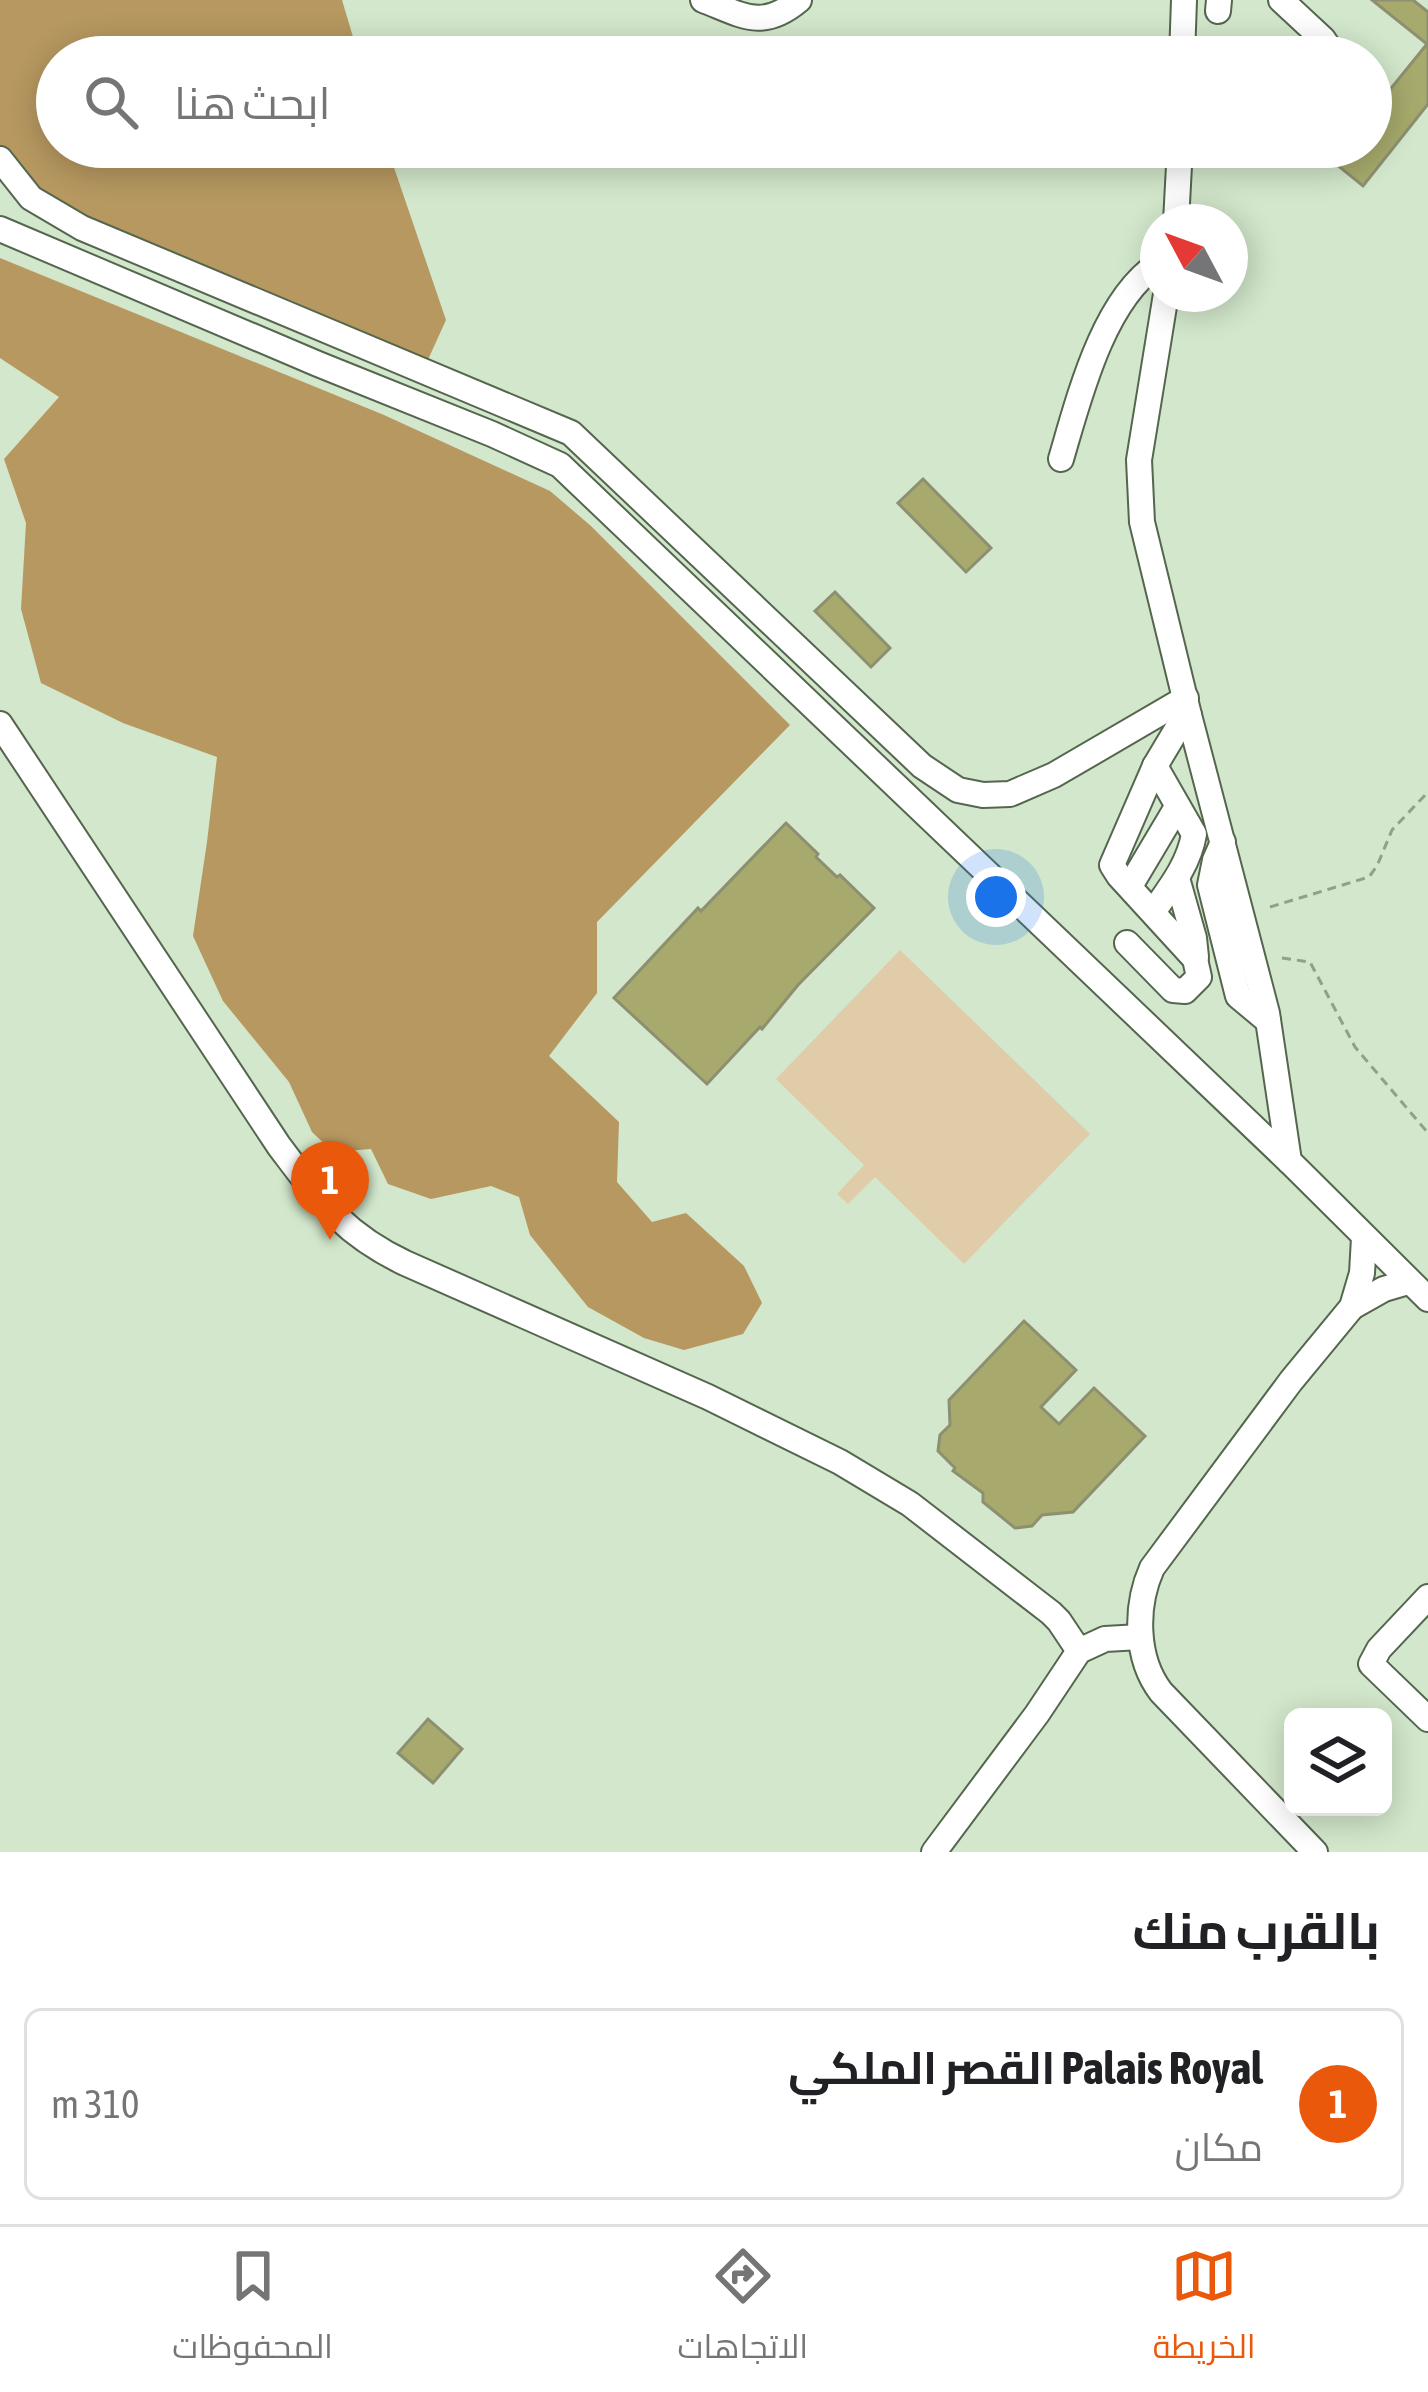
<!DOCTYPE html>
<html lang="ar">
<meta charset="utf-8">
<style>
body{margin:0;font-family:"Asap Condensed",Cairo,sans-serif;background:#f2f2f2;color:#202124;direction:rtl}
.controls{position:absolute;right:36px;bottom:36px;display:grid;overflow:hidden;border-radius:18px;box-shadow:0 6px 30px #0003}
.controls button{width:108px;height:108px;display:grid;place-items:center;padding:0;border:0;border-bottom:3px solid #e0e0e0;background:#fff;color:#202124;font:60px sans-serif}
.compass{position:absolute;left:1140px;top:204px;width:108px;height:108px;border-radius:50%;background:#fff;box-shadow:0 6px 30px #0003;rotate:311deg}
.you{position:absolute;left:996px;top:897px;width:42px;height:42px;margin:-30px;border:9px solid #fff;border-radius:50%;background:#1a73e8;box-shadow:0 0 0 18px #1a73e833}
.badge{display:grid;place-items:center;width:78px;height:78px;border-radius:50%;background:#ea580c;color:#fff;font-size:39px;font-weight:700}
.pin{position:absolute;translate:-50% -99px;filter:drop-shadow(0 3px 6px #0008)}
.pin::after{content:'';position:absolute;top:63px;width:42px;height:36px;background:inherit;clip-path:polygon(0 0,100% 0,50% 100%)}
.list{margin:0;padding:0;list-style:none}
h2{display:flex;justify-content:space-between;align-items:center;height:156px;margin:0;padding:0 48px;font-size:51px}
h2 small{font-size:39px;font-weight:400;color:#757577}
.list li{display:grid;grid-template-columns:78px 1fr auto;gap:36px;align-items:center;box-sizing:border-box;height:192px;margin:0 24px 24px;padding:0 24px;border:3px solid #e0e0e0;border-radius:18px}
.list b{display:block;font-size:45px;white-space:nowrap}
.list p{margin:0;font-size:39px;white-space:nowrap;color:#757577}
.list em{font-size:39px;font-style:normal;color:#757577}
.icon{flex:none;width:66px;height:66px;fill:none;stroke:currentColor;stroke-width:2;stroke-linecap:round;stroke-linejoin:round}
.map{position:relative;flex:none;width:1428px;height:1852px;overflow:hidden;direction:ltr}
.search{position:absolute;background:#fff;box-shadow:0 6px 30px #0003;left:36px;right:36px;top:36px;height:132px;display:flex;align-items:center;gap:30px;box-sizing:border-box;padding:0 42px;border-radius:66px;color:#757577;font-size:45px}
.sheet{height:372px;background:#fff}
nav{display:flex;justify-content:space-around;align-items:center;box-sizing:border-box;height:168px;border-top:3px solid #e0e0e0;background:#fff;font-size:33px;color:#757577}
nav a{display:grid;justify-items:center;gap:6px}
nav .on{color:#ea580c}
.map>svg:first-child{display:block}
</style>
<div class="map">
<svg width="1428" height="1852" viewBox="0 0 1428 1852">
<rect width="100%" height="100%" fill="#d2e7cb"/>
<!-- green -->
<path fill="#e0cca8" d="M900 950 1090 1134 964 1264 875 1177 848 1204 837 1194 864 1165 776 1079Z"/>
<!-- forest -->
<g fill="#b69860">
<path d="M0 0H342L359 57H57V147H387L446 320 421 375 18 197 0 180Z"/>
<path d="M0 258 384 415 550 491 591 526 790 725 597 922V993L549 1056 619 1122 617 1182 652 1222 686 1213 744 1266 762 1303 743 1334 684 1350 644 1338 588 1307 530 1235 519 1197 491 1186 431 1199 388 1184 371 1149 333 1152 312 1132 289 1082 223 1001 193 936 207 842 217 757 123 723 41 683 21 609 26 523 4 459 59 397 0 358Z"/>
</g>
<!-- building -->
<g fill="#a7aa6c" stroke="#8d8f71" stroke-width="3">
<path d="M1372 0H1413L1428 12V104L1363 186 1315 147H1371V113L1427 44Z"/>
<path d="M923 479 991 548 966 572 898 503Z"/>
<path d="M835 592 890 648 871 667 815 611Z"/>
<path d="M786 823 818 854 816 857 837 877 840 875 874 908 798 985 762 1029 760 1027 707 1084 614 998 698 908 701 911Z"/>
<path d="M1024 1321 1076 1370 1041 1407 1059 1424 1094 1388 1145 1436 1073 1512 1042 1515 1032 1526 1015 1528 983 1502V1493L953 1471 955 1468 938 1451 940 1435 950 1425 949 1400Z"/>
<path d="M428 1719 462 1749 433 1783 398 1753Z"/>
</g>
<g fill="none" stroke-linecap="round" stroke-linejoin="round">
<defs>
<g id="minor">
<path d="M703 0C742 15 762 31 799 0"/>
<path d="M1281 0 1323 39 1335 57"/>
<path d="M1218 11 1219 0"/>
<path d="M1182 57 1184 0"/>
<path d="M0 159 31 198 82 228 571 433 922 766 958 790 983 795 1010 794 1054 775 1186 698"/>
<path d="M1176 222 1180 147"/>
<path d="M0 229 318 364 492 434 560 465 1289 1161"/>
<path d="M1166 294 1139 460 1142 522 1189 715 1267 1013 1289 1161 1428 1299"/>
<path d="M1061 459C1079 398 1103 300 1158 264"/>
<path d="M0 724 279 1146C320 1200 342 1233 405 1263L708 1397 840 1462 910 1504 1051 1613 1059 1621 1079 1651"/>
<path d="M1223 842 1215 860 1210 885 1238 996 1268 1021"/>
<path d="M1177 878 1194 938 1196 957"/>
<path d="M1130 886 1177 807"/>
<path d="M1153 912C1170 888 1189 864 1194 834L1155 766"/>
<path d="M1127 943 1173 990 1185 991 1199 977 1195 959 1119 876 1112 865 1155 766 1183 719 1189 715"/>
<path d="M1352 1307 1384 1289 1408 1282"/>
<path d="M1428 1597 1379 1649 1371 1664 1428 1719"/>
<path d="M934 1852 1037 1714 1079 1651 1105 1639 1140 1637"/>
<path d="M1315 1852 1161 1692C1135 1658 1135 1606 1152 1568L1291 1381 1352 1307 1362 1273 1364 1238"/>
</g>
</defs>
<!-- minor casing -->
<use href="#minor" stroke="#54664e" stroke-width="28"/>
<!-- path -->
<g stroke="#90a18b" stroke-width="3" stroke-dasharray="9 6" stroke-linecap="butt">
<path d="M1270 907 1369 877 1377 866 1392 830 1428 792"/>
<path d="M1282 958 1310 962 1355 1047 1428 1133"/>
</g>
<!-- minor -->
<use href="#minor" stroke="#fff" stroke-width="24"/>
</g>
</svg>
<div class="controls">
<button><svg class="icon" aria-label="layers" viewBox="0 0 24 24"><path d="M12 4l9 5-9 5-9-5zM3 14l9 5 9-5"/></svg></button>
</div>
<svg class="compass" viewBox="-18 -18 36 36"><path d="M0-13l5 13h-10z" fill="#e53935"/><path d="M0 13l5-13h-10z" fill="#757577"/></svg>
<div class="you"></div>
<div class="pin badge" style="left:330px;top:1240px">1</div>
<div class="search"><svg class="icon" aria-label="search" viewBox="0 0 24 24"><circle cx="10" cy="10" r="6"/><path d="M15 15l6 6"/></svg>ابحث هنا</div>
</div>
<section class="sheet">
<h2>بالقرب منك<small></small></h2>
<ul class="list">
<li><span class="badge">1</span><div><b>Palais Royal القصر الملكي</b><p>مكان</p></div><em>310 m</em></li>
</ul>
</section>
<nav>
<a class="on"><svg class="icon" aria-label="map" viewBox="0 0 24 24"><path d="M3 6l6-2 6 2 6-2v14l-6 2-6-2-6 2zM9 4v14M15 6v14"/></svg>الخريطة</a>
<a><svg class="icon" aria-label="directions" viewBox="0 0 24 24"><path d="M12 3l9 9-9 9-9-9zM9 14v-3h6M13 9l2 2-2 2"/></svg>الاتجاهات</a>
<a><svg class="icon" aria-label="saved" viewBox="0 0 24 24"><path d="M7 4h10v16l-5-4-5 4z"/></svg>المحفوظات</a>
</nav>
